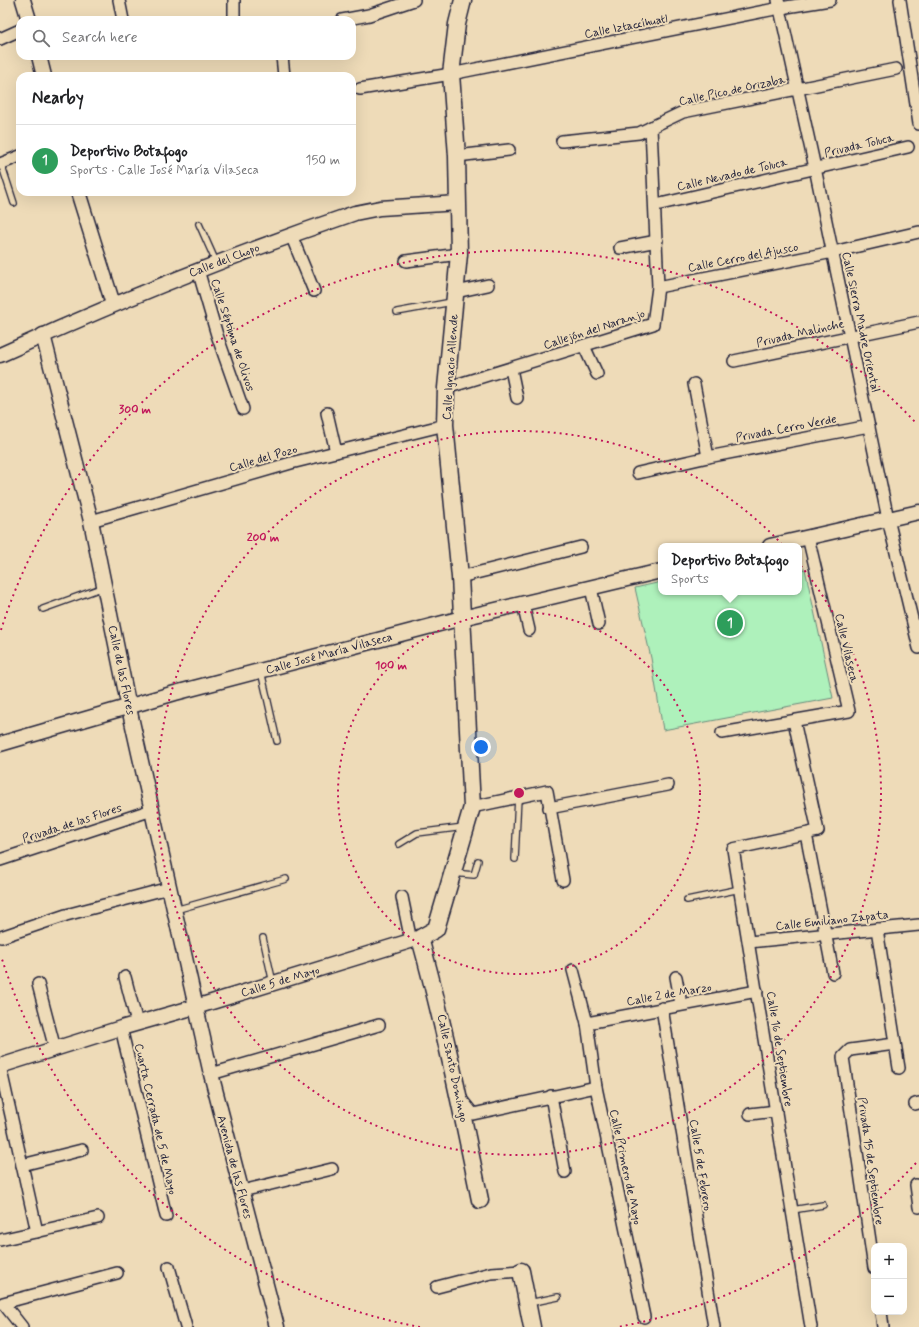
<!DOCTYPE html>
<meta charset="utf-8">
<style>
body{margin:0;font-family:Mynerve,sans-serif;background:#f6f6f6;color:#202124}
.controls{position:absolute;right:12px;bottom:12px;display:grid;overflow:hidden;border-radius:8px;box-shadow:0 4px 16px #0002}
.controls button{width:36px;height:36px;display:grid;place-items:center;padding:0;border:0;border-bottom:1px solid #e0e0e0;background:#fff;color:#202124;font:20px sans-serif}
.you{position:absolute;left:481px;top:747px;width:14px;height:14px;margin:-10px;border:3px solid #fff;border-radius:50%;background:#1a73e8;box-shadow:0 0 0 6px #1a73e833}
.badge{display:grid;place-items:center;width:26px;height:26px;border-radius:50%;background:#1f6fb2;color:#fff;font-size:13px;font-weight:700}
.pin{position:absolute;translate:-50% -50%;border:2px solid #fff;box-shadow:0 1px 4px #0006}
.popup{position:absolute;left:658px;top:543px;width:144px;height:52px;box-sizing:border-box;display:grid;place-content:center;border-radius:8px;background:#fff;filter:drop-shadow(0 1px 3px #0005);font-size:13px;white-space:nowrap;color:#757577}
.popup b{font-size:15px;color:#202124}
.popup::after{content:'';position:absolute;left:50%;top:100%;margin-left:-8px;border:8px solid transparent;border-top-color:#fff}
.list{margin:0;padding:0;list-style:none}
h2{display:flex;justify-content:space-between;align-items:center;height:52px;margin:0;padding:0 16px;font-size:17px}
h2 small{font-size:13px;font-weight:400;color:#757577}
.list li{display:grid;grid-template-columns:26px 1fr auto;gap:12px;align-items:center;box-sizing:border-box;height:72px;padding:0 16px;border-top:1px solid #e0e0e0}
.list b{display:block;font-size:15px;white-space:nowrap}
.list p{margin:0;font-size:13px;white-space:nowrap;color:#757577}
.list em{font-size:13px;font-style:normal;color:#757577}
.icon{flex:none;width:22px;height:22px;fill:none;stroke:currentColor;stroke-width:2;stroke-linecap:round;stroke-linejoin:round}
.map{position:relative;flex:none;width:919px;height:1327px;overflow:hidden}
.search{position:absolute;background:#fff;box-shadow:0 4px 16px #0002;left:16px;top:16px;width:340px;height:44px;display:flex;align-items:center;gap:10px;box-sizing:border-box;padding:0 14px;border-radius:12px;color:#757577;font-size:15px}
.panel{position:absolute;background:#fff;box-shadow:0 4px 16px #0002;left:16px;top:72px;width:340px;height:124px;border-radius:12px}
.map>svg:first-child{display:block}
</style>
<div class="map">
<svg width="919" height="1327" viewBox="0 0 919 1327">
<rect width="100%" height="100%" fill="#eedbb8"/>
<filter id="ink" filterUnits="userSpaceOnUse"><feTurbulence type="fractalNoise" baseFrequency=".025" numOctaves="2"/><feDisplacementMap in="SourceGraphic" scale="8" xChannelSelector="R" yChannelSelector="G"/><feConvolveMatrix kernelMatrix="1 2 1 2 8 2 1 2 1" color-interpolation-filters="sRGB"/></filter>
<g filter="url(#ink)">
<!-- grass -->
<path fill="#aef1bb" stroke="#688a7b" d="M805 569 833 698 663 730 651 658 635 588 661 582V592H799V570Z"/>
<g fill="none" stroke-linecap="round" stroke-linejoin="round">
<defs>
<g id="service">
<path d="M1 163 14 203"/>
<path d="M199 224 216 262"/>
<path d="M397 312 452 302"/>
<path d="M43 609 104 587"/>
<path d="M261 671 277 741"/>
<path d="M399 844 417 833 464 827"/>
<path d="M515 859 518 797"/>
<path d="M453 873 474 875 478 861"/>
<path d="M687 900 740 889"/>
<path d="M175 910 286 879"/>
<path d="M263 938 273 983"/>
<path d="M792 1210 823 1205"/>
<path d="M529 1303 558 1297"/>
</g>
<g id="minor">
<path d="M119 0 123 20"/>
<path d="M234 0V20"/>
<path d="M778 0 815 168 888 519 919 648"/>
<path d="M900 0 919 124"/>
<path d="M342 20 369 15 414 0"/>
<path d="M0 39 20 30"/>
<path d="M282 56 284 76"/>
<path d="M360 89 451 74 780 8 830 0"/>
<path d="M562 141 639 133 683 112 896 69"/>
<path d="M457 156 509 150"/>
<path d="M0 164 20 156"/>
<path d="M656 205 908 147"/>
<path d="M291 235 314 291"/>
<path d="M620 248 657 241"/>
<path d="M406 261 459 254"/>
<path d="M198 270 217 335 243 409"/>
<path d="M658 287 833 252 919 232"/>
<path d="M456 292 488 285"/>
<path d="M584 346 597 374"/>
<path d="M734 361 919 322"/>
<path d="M511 369 517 398"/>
<path d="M694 384 708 457"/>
<path d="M446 388 653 324 658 287 651 127"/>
<path d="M327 413 336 452"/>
<path d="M638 473 708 457 869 426"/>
<path d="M91 521 291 463 445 425"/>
<path d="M460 577 581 547"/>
<path d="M591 588 599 624"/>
<path d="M523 604 529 630"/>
<path d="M794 721 818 831 733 849 811 1327"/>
<path d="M722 733 849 711 808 537"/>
<path d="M472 807 547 791 563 880"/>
<path d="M549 808 668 785"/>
<path d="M806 834 833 973"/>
<path d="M0 860 152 810"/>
<path d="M402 897 411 941"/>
<path d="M877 929 899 1068"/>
<path d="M1 937 66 915 169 888"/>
<path d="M749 942 919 925"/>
<path d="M573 970 587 1023 596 1087 644 1317"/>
<path d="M125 977 137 1023"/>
<path d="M676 977 681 1004"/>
<path d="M38 984 55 1049"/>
<path d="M662 1008 714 1327"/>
<path d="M587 1023 757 991"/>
<path d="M121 1028 166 1216"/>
<path d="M0 1066 37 1232"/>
<path d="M211 1074 379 1025"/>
<path d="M551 1096 565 1172"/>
<path d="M461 1099 473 1114 596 1087"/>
<path d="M915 1104 919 1103"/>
<path d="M750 1114 776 1111"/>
<path d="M22 1165 82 1150"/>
<path d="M916 1185 919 1207"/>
<path d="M242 1191 332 1169"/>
<path d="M0 1240 98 1218"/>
<path d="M169 1267 186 1327"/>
<path d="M874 1268 843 1057 850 1050 895 1044"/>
<path d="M437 1287 491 1273 521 1271"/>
<path d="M881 1312 883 1327"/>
<path d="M22 1327 3 1303 117 1273"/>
</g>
<g id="tertiary">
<path d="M23 0 29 20"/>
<path d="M39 56 44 76"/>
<path d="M78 192 113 304"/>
<path d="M43 335 91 521 129 708 211 1074 277 1327"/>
<path d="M0 355C116 302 234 254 355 213L380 208 458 203"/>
<path d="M770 546 919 512"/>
<path d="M0 744 175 693 462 618 661 571"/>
<path d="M0 1066 121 1028 202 1005 420 938"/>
</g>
<g id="secondary">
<path d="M463 0 457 24 451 74 457 156 459 254 446 388 445 425 460 577 472 807 436 929 420 938C444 1025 462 1112 480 1200"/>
<path d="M521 1271 532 1327"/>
</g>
</defs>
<!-- service casing -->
<use href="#service" stroke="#22223b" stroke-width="8"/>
<!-- minor casing -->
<use href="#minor" stroke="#22223b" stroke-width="14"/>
<!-- tertiary casing -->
<use href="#tertiary" stroke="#22223b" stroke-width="17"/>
<!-- secondary casing -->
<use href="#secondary" stroke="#22223b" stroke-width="19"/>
<!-- service -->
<use href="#service" stroke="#eedbb8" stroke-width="5.5"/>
<!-- minor -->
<use href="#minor" stroke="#eedbb8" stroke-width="11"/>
<!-- tertiary -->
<use href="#tertiary" stroke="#eedbb8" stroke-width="14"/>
<!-- secondary -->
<use href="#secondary" stroke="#eedbb8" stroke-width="16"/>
</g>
</g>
<!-- distance rings -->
<g fill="none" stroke="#c2185b" stroke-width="2" stroke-dasharray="2 4">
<circle cx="519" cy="793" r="181"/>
<circle cx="519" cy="793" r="362"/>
<path d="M916 1163A543 543 0 0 1 618 1327M420 1327A543 543 0 0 1 1 956M1 630A543 543 0 0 1 916 423"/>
</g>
<g text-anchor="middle" stroke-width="4" stroke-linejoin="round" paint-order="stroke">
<!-- street labels -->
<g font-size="12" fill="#22223b" stroke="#eedbb8">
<text transform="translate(626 26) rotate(-11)" y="4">Calle Iztaccíhuatl</text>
<text transform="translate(732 90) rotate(-12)" y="4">Calle Pico de Orizaba</text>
<text transform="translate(859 145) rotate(-13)" y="4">Privada Toluca</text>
<text transform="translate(732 174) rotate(-13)" y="4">Calle Nevado de Toluca</text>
<text transform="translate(743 257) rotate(-11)" y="4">Calle Cerro del Ajusco</text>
<text transform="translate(224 260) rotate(-21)" y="4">Calle del Chopo</text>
<text transform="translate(861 322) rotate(78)" y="4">Calle Sierra Madre Oriental</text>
<text transform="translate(594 329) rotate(-18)" y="4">Callejón del Naranjo</text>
<text transform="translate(800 333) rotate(-13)" y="4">Privada Malinche</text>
<text transform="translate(233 335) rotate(72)" y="4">Calle Séptima de Olivos</text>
<text transform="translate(450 367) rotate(-86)" y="4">Calle Ignacio Allende</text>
<text transform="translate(786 428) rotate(-11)" y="4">Privada Cerro Verde</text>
<text transform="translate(263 458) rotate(-16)" y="4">Calle del Pozo</text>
<text transform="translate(847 648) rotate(77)" y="4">Calle Vilaseca</text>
<text transform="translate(329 653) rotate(-15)" y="4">Calle José María Vilaseca</text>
<text transform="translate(122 670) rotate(78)" y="4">Calle de las Flores</text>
<text transform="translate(72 823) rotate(-18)" y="4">Privada de las Flores</text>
<text transform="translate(832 920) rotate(-6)" y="4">Calle Emiliano Zapata</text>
<text transform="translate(280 981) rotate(-17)" y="4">Calle 5 de Mayo</text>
<text transform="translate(669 994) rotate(-10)" y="4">Calle 2 de Marzo</text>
<text transform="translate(780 1049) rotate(81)" y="4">Calle 16 de Septiembre</text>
<text transform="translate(453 1068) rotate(78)" y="4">Calle Santo Domingo</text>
<text transform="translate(156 1119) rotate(77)" y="4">Cuarta Cerrada de 5 de Mayo</text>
<text transform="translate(871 1161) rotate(82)" y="4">Privada 15 de Septiembre</text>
<text transform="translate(701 1165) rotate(81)" y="4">Calle 5 de Febrero</text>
<text transform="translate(235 1167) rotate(75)" y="4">Avenida de las Flores</text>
<text transform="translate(626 1167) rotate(78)" y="4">Calle Primero de Mayo</text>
</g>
</g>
<circle cx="519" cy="793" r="6" fill="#c2185b" stroke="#eedbb8" stroke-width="2"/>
<g font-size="12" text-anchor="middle" font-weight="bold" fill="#c2185b" stroke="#eedbb8" stroke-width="4" stroke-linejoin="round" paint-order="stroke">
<text x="135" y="413">300 m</text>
<text x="263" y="541">200 m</text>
<text x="391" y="669">100 m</text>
</g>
</svg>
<div class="controls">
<button>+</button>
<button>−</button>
</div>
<div class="you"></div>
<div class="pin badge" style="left:730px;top:623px;background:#2e9e5b">1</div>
<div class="popup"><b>Deportivo Botafogo</b>Sports</div>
<div class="search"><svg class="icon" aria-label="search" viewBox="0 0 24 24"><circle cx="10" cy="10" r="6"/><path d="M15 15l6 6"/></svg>Search here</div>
<section class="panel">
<h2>Nearby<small></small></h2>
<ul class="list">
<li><span class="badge" style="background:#2e9e5b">1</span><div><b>Deportivo Botafogo</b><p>Sports · Calle José María Vilaseca</p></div><em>150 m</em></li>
</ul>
</section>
</div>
